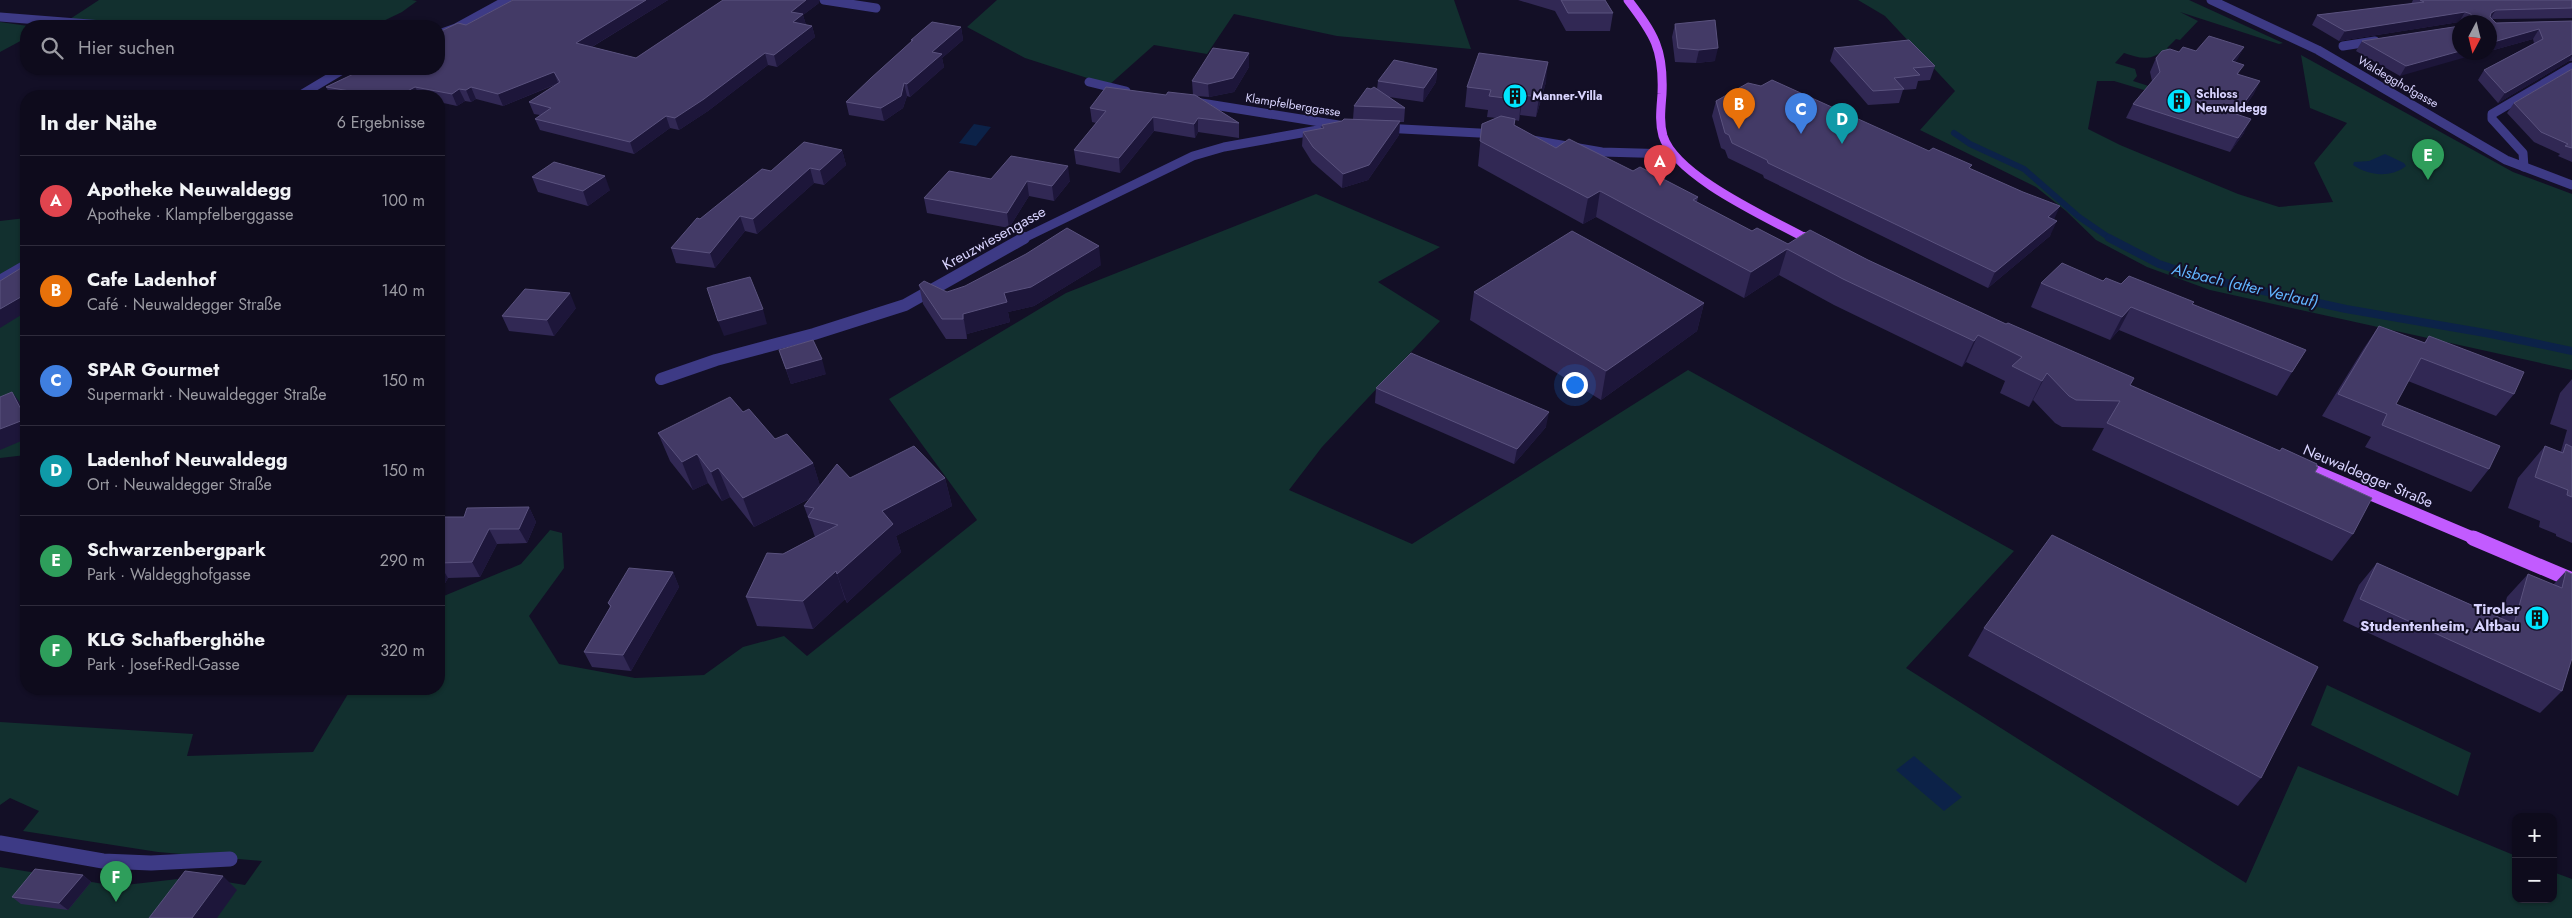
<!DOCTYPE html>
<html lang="de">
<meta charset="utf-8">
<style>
body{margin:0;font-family:Jost,sans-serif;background:#171425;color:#f1f3f6}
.controls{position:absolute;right:15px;bottom:15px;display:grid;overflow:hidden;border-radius:10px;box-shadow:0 1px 4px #0004}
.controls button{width:45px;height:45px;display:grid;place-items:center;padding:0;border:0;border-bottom:1px solid #2e2b3b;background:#0e0b1c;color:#f1f3f6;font:25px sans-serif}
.compass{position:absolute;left:2452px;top:15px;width:45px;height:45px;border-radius:50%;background:#0e0b1c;box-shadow:0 1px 4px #0004;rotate:187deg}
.you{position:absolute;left:1574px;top:384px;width:18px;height:18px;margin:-12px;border:4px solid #fff;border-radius:50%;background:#1a73e8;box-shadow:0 0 0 8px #1a73e833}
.badge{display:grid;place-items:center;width:32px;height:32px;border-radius:50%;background:#00e5ff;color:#fff;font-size:16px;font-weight:700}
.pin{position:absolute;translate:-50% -41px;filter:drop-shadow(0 1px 2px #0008)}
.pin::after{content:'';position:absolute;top:26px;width:18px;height:15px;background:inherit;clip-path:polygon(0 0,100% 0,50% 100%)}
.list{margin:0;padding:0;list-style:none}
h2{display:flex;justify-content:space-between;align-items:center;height:65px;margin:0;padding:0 20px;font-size:21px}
h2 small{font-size:16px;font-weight:400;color:#9b9ba3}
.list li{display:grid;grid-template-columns:32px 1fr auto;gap:15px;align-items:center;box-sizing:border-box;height:90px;padding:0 20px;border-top:1px solid #2e2b3b}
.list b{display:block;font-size:19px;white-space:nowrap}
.list p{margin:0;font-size:16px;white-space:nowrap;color:#9b9ba3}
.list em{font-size:16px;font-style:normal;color:#9b9ba3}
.icon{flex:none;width:28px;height:28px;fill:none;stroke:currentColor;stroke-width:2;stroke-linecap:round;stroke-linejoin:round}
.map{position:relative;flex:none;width:2572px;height:918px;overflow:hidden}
.search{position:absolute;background:#0e0b1c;box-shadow:0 1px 4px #0004;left:20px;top:20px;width:425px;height:55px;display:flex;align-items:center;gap:12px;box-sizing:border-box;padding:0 18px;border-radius:20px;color:#9b9ba3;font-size:19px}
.panel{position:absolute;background:#0e0b1c;box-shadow:0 1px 4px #0004;left:20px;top:90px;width:425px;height:605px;border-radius:20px}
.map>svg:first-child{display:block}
</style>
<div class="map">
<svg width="2572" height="918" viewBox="0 0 2572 918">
<rect width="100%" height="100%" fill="#130f26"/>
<!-- green -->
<g fill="#12302f">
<path d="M99 0H412L417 1 402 12 373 26H158L70 19Z"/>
<path d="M997 0H1454L1471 49 1337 36 1234 14 1207 54 1154 45 1109 85 1025 58 967 27Z"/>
<path d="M1858 0H2189L2283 43 2279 44 2180 12 2198 21 2180 40 2176 39 2167 48 2187 55 2184 59 2161 52C2148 62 2137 57 2124 53L2115 63 2135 69 2137 76 2133 81 2158 89 2154 93 2114 81H2097L2088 129 2120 145 2238 194 2279 207 2333 202 2314 163 2347 123 2310 108 2301 55 2513 172 2572 194V370L2210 290 2147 267 2096 240 2066 211 2036 187 1920 130 1955 91 1885 16Z"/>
<path d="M0 22 28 26 26 38 0 52Z"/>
<path d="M1316 194 1440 247 1378 282 1440 321 1322 447 1289 490 1412 544 1688 370 2014 551 1906 668 2246 883 2298 766 2516 856V899H2553V872L2572 879V918H0V867L116 886 196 877 245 885 262 861 158 852 23 831 39 811 10 798 0 805V722L193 734 187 756 313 752 351 689H439V598L521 564 550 530 562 533 564 568 529 616 559 664 635 678 704 675 743 647 784 636 807 656 977 520 889 399 1066 293Z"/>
<path d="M26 218V455L0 458V221Z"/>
<path d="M2327 685 2471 753 2458 796 2311 725Z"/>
</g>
<!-- water -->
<g fill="#0c2248">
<path d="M974 124 991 127 976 146 959 143Z"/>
<path d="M2385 154 2404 163 2406 166C2391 178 2369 176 2353 165L2354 162 2369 161Z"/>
<path d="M1914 756 1962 797 1944 811 1896 770Z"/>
</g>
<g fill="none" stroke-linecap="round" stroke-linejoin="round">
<!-- stream-far1 -->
<path stroke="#0c2248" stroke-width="6" d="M1954 133 1970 144 2024 169 2079 217 2111 239"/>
<!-- stream -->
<path stroke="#0c2248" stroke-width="8" d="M2109 238 2159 264 2199 277 2346 309 2491 334 2572 351"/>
<!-- minor-far2 -->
<g stroke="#3d3a85" stroke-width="9">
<path d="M824 0 876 8"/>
<path d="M2211 0 2318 50 2506 160 2572 185"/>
<path d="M0 17 115 26"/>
<path d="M439 34 456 28 507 0"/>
<path d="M2343 46 2375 41"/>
<path d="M1089 82 1126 91"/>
<path d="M299 96 344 69"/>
<path d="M1195 102 1345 126"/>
<path d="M1383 128 1498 134"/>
<path d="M1532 140 1602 152 1673 154"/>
<path d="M2524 167 2523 153 2492 119V114L2572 67"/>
<path d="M1022 239 1193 156 1224 147 1318 130"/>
</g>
<!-- minor-far1 -->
<g stroke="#3d3a85" stroke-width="12">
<path d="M0 281 26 266"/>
<path d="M661 379 716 360 814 334 905 305 1024 238"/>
</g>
<!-- minor -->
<path stroke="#3d3a85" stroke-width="15" d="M0 843 103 861 151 863 230 859"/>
<!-- major-far2 -->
<path stroke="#c25bff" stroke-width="9" d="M1628 0C1654 34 1664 49 1662 94 1661 108 1659 122 1663 136 1676 177 1769 218 1807 239"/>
<!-- major-far1 -->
<g stroke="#c25bff" stroke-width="12">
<path d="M1804 238 1816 244"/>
<path d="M2301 465 2476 539"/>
</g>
<!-- major -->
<path stroke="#c25bff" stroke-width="15" d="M2473 538 2572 580"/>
</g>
<!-- wall -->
<g fill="#312854">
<path d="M513 0H668L592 47 636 58 819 3 803 15 806 25 812 26 815 37 777 67 768 65 708 111 679 130 670 128 634 154 540 130 535 119 540 115 534 114 529 102 557 84 503 106 476 99 471 102 465 101 457 106 439 102V96H331L326 87 466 25Z"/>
<path d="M1518 0H1605L1613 13 1610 31H1566L1555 11Z"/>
<path d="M2413 0H2572V18L2492 19 2496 23 2572 21V61H2569L2498 103 2478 80 2484 70 2534 43 2533 39 2490 51V22H2459L2339 41 2312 25 2317 15 2411 4Z"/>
<path d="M1675 24 1715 61 1696 63 1675 62 1672 37Z"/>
<path d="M2460 26 2400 76 2356 51 2362 41Z"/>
<path d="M961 27 963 40 942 58 944 67 910 97 907 96 903 108 884 121 849 115 846 102 911 42V40Z"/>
<path d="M2244 47 2235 62 2239 75 2260 81 2253 95 2238 115 2244 133 2230 152 2126 118 2133 104 2152 81 2150 72 2156 58 2196 51Z"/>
<path d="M1834 48 1935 66 1930 80 1918 81 1916 89 1903 90 1899 103 1868 105 1830 61Z"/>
<path d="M1249 53V67L1234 92 1209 97 1197 96 1239 123V138L1198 132 1195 138 1154 131 1120 173 1076 164 1074 150 1096 123 1092 122 1090 108 1166 95H1193L1192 81Z"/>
<path d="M162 69H222L214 74Z"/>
<path d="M1437 69 1436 82 1423 102 1389 97 1405 108 1404 122H1400L1399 135 1368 180 1342 188 1312 162 1302 146 1303 132 1321 129 1322 125 1353 119 1354 106 1371 89H1377L1378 81Z"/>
<path d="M2572 69V162L2558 156 2560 154 2534 142 2507 113 2514 103Z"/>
<path d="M1546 82 1536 117 1520 115 1519 121 1515 120 1514 125 1556 148 1633 171 1698 197 1697 202 1752 231 1788 244 1868 260 2130 385 2280 451 2316 466 2315 473 2353 534 2332 561 2092 450 2104 428 2062 427 2055 423 2033 400 2029 407 2000 393 2005 381 1966 362 1962 367 1834 305 1779 275 1744 298 1596 217 1583 224 1478 166 1482 124 1497 118 1487 117 1488 110 1465 107 1467 87Z"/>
<path d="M1716 101 1971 169 2054 220 2050 236 1988 288 1764 178 1763 175 1728 158 1725 150 1721 148 1712 116Z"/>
<path d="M842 150 846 165 824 185 814 183 757 234 745 231 715 268 676 263 671 248 700 219 771 171Z"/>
<path d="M532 177 610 190 588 206 538 192Z"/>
<path d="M991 179 1070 181 1054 201 1029 196 1009 228 927 213 924 198Z"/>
<path d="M1101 265 1034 306 1008 312 1010 322 967 334V339H946L923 304 919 285 947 292Z"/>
<path d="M2103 281 2121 284 2194 302 2192 305 2306 350 2277 396 2119 330 2110 340 2031 307 2041 283Z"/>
<path d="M1474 292 1704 303 1697 331 1601 400 1470 320Z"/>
<path d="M576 308 554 336 509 331 502 316Z"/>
<path d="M2379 326 2424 343 2429 336 2514 394 2496 416 2408 381 2396 404 2489 469 2471 492 2365 447 2371 437 2322 416 2364 348Z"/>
<path d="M779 350 826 374 791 384Z"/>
<path d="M2572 379V543L2556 536V534L2539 527 2540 521 2508 508 2518 478 2545 446 2560 452 2561 451 2567 430 2550 424 2560 393Z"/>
<path d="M1376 388 1546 427 1514 464 1375 403Z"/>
<path d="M743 412 775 439 813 463 820 486 850 478H945L952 506 896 536 901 552 847 603 845 599 813 629 757 626 746 597 783 554 815 537 804 506 811 498 754 527 730 497 722 501 708 483 693 490 670 461 658 433Z"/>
<path d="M529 507 536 522 527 543 497 544 480 577 448 578 444 585 439 586V517H464Z"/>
<path d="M2377 563 2501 618 2507 597 2528 574 2553 585 2566 571 2562 691 2540 713 2343 621 2359 585Z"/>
<path d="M673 572 679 587 631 671 592 667 584 652 610 607 608 603Z"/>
<path d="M1984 628 2261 778 2238 806 1968 656Z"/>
<path d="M83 875 91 882 68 910 21 904 12 897Z"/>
</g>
<!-- shaded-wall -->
<g fill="#1d163a">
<path d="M646 0H668L580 54 576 43Z"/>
<path d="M806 0H819V3L803 15 806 25 793 22 791 12Z"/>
<path d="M2496 10 2490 19 2485 22 2491 13Z"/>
<path d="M2465 12 2459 22 2339 41 2345 31Z"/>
<path d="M812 26 815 37 777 67 774 55Z"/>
<path d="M961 27 963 40 942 58 944 67 910 97 907 84 932 52Z"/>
<path d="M2539 29 2533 39 2490 51V43Z"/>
<path d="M2244 47 2237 60 2225 75 2232 61Z"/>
<path d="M1718 48 1715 61 1696 63 1699 50Z"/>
<path d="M2460 51V52H2484L2400 76 2406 66Z"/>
<path d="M765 53 768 65 708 111 679 130 675 118Z"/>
<path d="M1249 53V67L1234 92 1209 97 1208 84Z"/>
<path d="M2572 54V56L2569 61 2498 103 2505 93Z"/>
<path d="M1548 62 1546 82 1536 117 1539 97Z"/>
<path d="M211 69H222L214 74Z"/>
<path d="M1437 69 1436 82 1423 102 1424 88Z"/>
<path d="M554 72 558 83 503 106 498 94Z"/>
<path d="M2260 81 2253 95 2228 128 2236 114Z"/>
<path d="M904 83 907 96 903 108 884 121 881 108Z"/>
<path d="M415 87 420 96H398Z"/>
<path d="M471 87 476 99 471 102 466 90Z"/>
<path d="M459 89 465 101 457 106 452 94Z"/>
<path d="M1523 95 1520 115 1519 121 1521 100Z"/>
<path d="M666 116 670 128 634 154 630 142Z"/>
<path d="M1153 117 1154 131 1120 173 1119 158Z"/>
<path d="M1198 118V132L1195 138 1194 124Z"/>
<path d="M2251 119 2244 133 2230 152 2238 138Z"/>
<path d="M1400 121 1399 135 1368 180 1342 188 1343 174Z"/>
<path d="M842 150 846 165 824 185 820 170Z"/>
<path d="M1068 166 1070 181 1054 201 1052 186Z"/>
<path d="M810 168 814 183 757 234 753 219Z"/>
<path d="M605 176 610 190 588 206 583 191Z"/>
<path d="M1027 181 1029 196 1009 228 1007 213Z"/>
<path d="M1600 191 1596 217 1583 224 1588 198Z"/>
<path d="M2060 206 2053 222 2048 217Z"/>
<path d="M740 216 745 231 715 268 710 253Z"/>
<path d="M2057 221 2050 236 1988 288 1995 272Z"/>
<path d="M1099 246 1101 265 1034 306 1008 312 1010 322 967 334V339L963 314 1004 293Z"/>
<path d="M1787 249 1779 275 1744 298 1751 272Z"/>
<path d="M570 293 576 308 554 336 547 320Z"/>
<path d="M26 294V312L0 328V309Z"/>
<path d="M1704 303 1697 331 1601 400 1606 371Z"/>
<path d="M2131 307 2119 330 2110 340 2122 317Z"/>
<path d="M763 309 767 324 724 336 718 321Z"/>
<path d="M1978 335 1966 362 1962 367 1974 341Z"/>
<path d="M822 359 826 374 791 384 786 369Z"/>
<path d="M2047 373 2033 400 2029 407 2042 381Z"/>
<path d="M12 392 26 410V439L0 450V429Z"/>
<path d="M1549 412 1546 427 1514 464 1517 449Z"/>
<path d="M697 454 708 483 693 490 682 462Z"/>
<path d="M813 463 822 492 754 527 743 498Z"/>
<path d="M718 468 730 497 722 501 711 472Z"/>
<path d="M945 478 952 506 896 536 901 552 847 603 837 574 882 511Z"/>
<path d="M529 507 536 522 527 543 519 529Z"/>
<path d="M489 529 497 544 480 577 472 562Z"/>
<path d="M439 563 448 578 444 585 439 577Z"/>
<path d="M836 571 845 599 813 629 803 601Z"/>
<path d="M673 572 679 587 631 671 623 655Z"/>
<path d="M83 875 91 882 68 910 59 903Z"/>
<path d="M223 876 237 890 217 918H192Z"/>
</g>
<!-- building -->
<g fill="#433a66" stroke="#5a527e">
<path d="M513 0H646L576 43 636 58 723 0H806L791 12 803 14 793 22 812 26 774 55 765 53 704 99 675 118 666 116 630 142 535 119 551 108 529 102 560 82 554 72 498 94 471 87 466 90 459 89 452 94 415 87 398 96H380L326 87 364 69H439V32L458 23 466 25Z"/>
<path d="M1561 0H1605L1613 13H1568Z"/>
<path d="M2420 0H2572V8L2496 10 2491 13 2490 17 2496 23 2572 21V54L2505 93 2484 70 2543 39 2539 29 2490 43V22H2470L2472 20 2471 14 2465 12 2345 31 2317 15 2424 2Z"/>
<path d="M1715 20 1718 48 1699 50 1678 48 1675 24Z"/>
<path d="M932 22 961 27 932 52 942 54 907 84 904 83 901 96 881 108 846 102 871 78 913 40H911Z"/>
<path d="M2460 26V51L2406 66 2362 41Z"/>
<path d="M2209 36 2244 47 2232 61 2244 65 2237 74 2260 81 2236 114 2251 119 2238 138 2133 104 2160 72 2156 58 2162 51 2170 49 2179 52 2183 47 2196 51Z"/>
<path d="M1909 40 1935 66 1913 68 1920 75 1894 78 1904 89 1873 91 1834 48Z"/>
<path d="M1213 48 1249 53 1233 78 1208 84 1192 81Z"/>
<path d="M1479 53 1548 62 1539 97 1523 95 1521 100 1489 96 1491 90 1467 87Z"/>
<path d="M1394 60 1437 69 1424 88 1378 81Z"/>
<path d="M2572 69V148L2565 146 2568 144 2541 132 2514 103Z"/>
<path d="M1772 80 1929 151 1933 148 1972 165 1969 168 2023 192 2060 206 2048 217 2057 221 1995 272 1768 163 1767 160 1732 143 1729 135 1725 133 1716 101 1748 83 1761 86Z"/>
<path d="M1106 87 1166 95 1168 92 1195 95 1239 123 1198 118 1194 124 1153 117 1119 158 1074 150 1106 111 1090 108Z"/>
<path d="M1374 87 1405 108 1354 106 1367 88 1371 89Z"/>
<path d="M1501 116 1515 119 1514 125 1556 148 1569 139 1633 171 1640 167 1698 197 1693 200 1752 231 1757 228 1788 244 1810 230 1868 260 2006 324 2008 323 2134 378 2130 385 2280 451 2282 448 2317 464 2316 466 2318 467 2315 472 2372 498 2353 534 2107 423 2120 401 2076 400 2069 396 2047 373 2042 381 2012 366 2022 357 1978 335 1974 341 1843 279 1787 249 1751 272 1600 191 1588 198 1480 141 1482 124Z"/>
<path d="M1344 119 1400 121 1369 165 1343 174 1313 147 1303 132 1324 128 1322 125 1342 121Z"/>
<path d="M804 142 842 150 820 170 810 168 753 219 740 216 710 253 671 248 697 218 700 219 762 169 771 171Z"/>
<path d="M1011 156 1068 166 1052 186 1027 181 1007 213 924 198 949 171 991 179Z"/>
<path d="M554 162 605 176 583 191 532 177Z"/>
<path d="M1067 228 1099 246 1031 287 1004 293 1007 302 963 314V319H942L919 285 924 281 947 292 965 286 1026 254Z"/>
<path d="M1572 231 1704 303 1606 371 1474 292Z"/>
<path d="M2062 263 2103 281 2106 278 2121 284 2129 276 2194 302 2192 304 2306 350 2292 372 2131 307 2122 317 2041 283Z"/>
<path d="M26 265V294L0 309V281Z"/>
<path d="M750 277 763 309 718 321 707 288Z"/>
<path d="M525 289 570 293 547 320 502 316Z"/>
<path d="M2379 326 2425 343 2429 336 2524 372 2514 394 2421 358 2396 404 2500 446 2489 469 2382 425 2387 414 2338 394Z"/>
<path d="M813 340 822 359 786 369 779 350Z"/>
<path d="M1411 353 1549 412 1517 449 1376 388Z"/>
<path d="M12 392 26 419 0 429V397Z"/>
<path d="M730 397 743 412 749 409 775 439 787 434 813 463 743 498 718 468 711 472 697 454 682 462 658 433Z"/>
<path d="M2566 444 2572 447V497L2567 495 2568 490 2535 477 2545 446 2563 453Z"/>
<path d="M914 446 945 478 882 511 893 524 837 574 836 571 803 601 746 597 767 553 783 554 838 525 808 517 814 508 804 506 837 464 850 478Z"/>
<path d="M529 507 519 529H489L472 562 439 563V517H464L467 508Z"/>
<path d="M2052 535 2318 667 2261 778 1984 628Z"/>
<path d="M2377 563 2514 624 2528 574 2562 588 2566 571 2572 574V658L2562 691 2360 599Z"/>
<path d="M629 568 673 572 623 655 584 652 611 606 608 603Z"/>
<path d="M35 869 83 875 59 903 12 897Z"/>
<path d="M185 871 223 876 192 918H149Z"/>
</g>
<!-- icons -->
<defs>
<symbol id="building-disc" viewBox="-11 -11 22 22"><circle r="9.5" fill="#00e5ff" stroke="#130f26"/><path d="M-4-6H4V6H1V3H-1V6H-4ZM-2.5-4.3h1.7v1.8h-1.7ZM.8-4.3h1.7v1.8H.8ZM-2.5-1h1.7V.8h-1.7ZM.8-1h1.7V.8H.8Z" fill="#111"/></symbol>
</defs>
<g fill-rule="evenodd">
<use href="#building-disc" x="1501" y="82" width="28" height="28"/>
<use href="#building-disc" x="2165" y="87" width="28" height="28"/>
<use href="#building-disc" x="2523" y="604" width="28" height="28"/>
</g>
<g text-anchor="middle" stroke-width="4" stroke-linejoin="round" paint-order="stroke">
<!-- far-street labels -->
<g font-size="12" fill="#d9d4ff" stroke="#130f26">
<text transform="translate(2398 82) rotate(30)" y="4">Waldegghofgasse</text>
<text transform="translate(1293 105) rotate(9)" y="4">Klampfelberggasse</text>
</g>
<!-- far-poi labels -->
<g font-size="12" font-weight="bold" fill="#d9d4ff" stroke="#130f26" text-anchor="start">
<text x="2196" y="98">Schloss<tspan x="2196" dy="14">Neuwaldegg</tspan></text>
<text x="1532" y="100">Manner-Villa</text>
</g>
<!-- street labels -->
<g font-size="15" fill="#d9d4ff" stroke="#130f26">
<text transform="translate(994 238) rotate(-29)" y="5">Kreuzwiesengasse</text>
<text transform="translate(2368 476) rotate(23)" y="5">Neuwaldegger Straße</text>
</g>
<!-- poi labels -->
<g font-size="15" font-weight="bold" fill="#d9d4ff" stroke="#130f26" text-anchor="end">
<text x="2520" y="614">Tiroler<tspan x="2520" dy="17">Studentenheim, Altbau</tspan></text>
</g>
<!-- water labels -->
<g font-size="16" font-style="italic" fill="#62b6ff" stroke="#130f26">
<text transform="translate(2245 285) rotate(13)" y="6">Alsbach (alter Verlauf)</text>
</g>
</g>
</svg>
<div class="controls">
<button>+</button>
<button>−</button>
</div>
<svg class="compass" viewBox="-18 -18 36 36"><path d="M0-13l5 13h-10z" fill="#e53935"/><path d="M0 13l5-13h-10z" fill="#9b9ba3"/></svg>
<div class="you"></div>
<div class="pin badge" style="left:1660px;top:186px;background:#e0444e">A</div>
<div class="pin badge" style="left:1739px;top:129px;background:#e8710a">B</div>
<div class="pin badge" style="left:1801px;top:134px;background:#3f7fe0">C</div>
<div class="pin badge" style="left:1842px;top:144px;background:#0f9aa8">D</div>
<div class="pin badge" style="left:2428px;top:180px;background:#2e9e5b">E</div>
<div class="pin badge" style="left:116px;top:902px;background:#2e9e5b">F</div>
<div class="search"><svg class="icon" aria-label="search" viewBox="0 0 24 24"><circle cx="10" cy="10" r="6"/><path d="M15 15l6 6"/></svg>Hier suchen</div>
<section class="panel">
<h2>In der Nähe<small>6 Ergebnisse</small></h2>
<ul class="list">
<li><span class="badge" style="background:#e0444e">A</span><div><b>Apotheke Neuwaldegg</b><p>Apotheke · Klampfelberggasse</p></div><em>100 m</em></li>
<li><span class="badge" style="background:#e8710a">B</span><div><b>Cafe Ladenhof</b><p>Café · Neuwaldegger Straße</p></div><em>140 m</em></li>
<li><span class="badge" style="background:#3f7fe0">C</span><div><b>SPAR Gourmet</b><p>Supermarkt · Neuwaldegger Straße</p></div><em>150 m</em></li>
<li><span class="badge" style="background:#0f9aa8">D</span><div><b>Ladenhof Neuwaldegg</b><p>Ort · Neuwaldegger Straße</p></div><em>150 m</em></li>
<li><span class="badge" style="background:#2e9e5b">E</span><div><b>Schwarzenbergpark</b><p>Park · Waldegghofgasse</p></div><em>290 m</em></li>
<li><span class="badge" style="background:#2e9e5b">F</span><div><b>KLG Schafberghöhe</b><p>Park · Josef-Redl-Gasse</p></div><em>320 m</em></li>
</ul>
</section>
</div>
